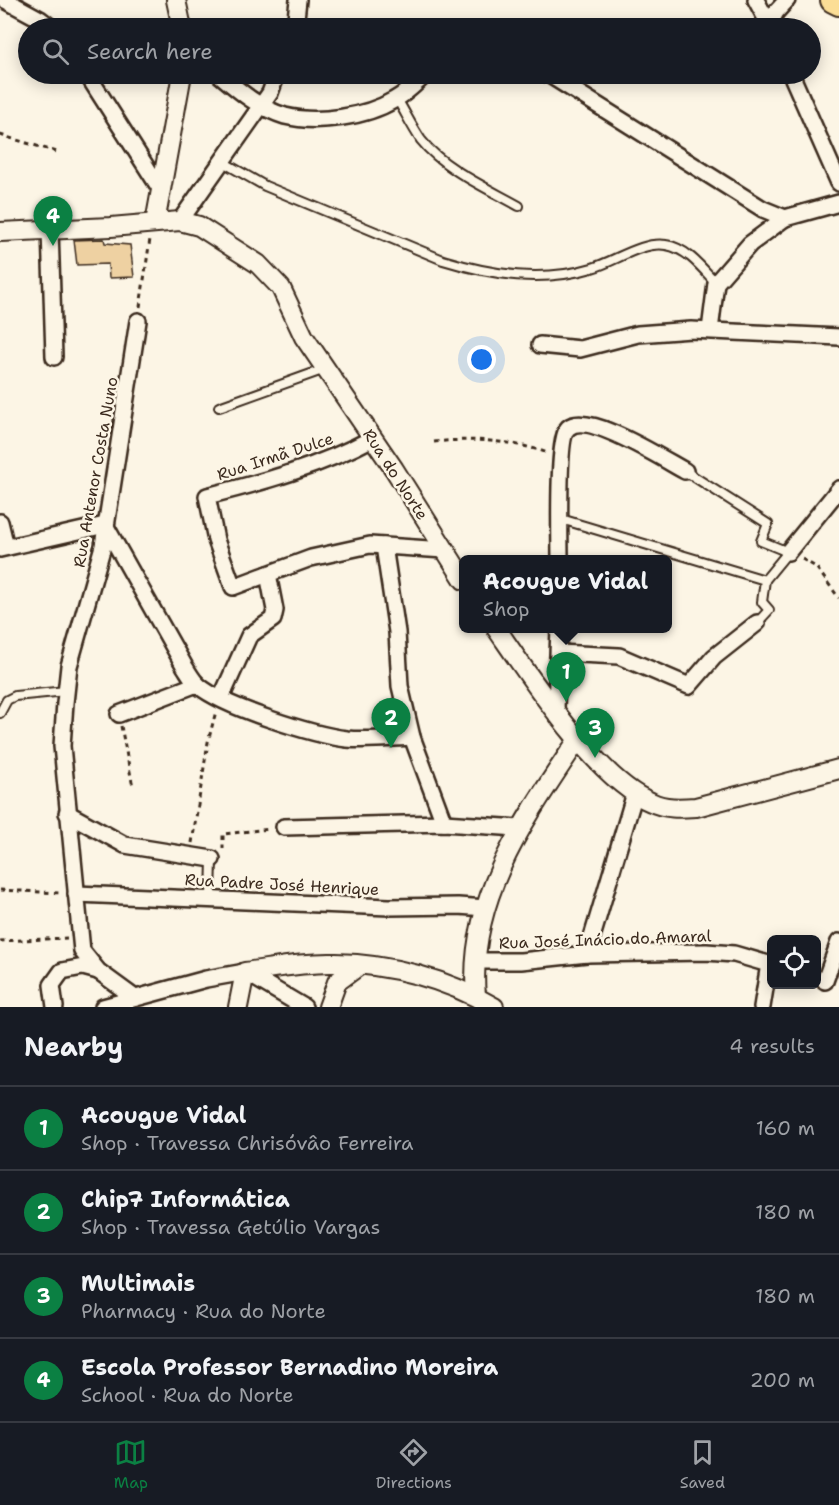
<!DOCTYPE html>
<meta charset="utf-8">
<style>
body{margin:0;font-family:"Shantell Sans",sans-serif;background:#242831;color:#f1f3f6}
.controls{position:absolute;right:18px;bottom:18px;display:grid;overflow:hidden;border-radius:9px;box-shadow:0 3px 15px #0003}
.controls button{width:54px;height:54px;display:grid;place-items:center;padding:0;border:0;border-bottom:2px solid #363941;background:#171b24;color:#f1f3f6;font:30px sans-serif}
.you{position:absolute;left:482px;top:360px;width:21px;height:21px;margin:-15px;border:4px solid #fff;border-radius:50%;background:#1a73e8;box-shadow:0 0 0 9px #1a73e833}
.badge{display:grid;place-items:center;width:39px;height:39px;border-radius:50%;background:#0b8043;color:#fff;font-size:20px;font-weight:700}
.pin{position:absolute;translate:-50% -50px;filter:drop-shadow(0 2px 3px #0008)}
.pin::after{content:'';position:absolute;top:32px;width:21px;height:18px;background:inherit;clip-path:polygon(0 0,100% 0,50% 100%)}
.popup{position:absolute;left:459px;top:555px;width:213px;height:78px;box-sizing:border-box;display:grid;place-content:center;border-radius:9px;background:#171b24;filter:drop-shadow(0 2px 4px #0005);font-size:20px;white-space:nowrap;color:#9ea1a6}
.popup b{font-size:22px;color:#f1f3f6}
.popup::after{content:'';position:absolute;left:50%;top:100%;margin-left:-12px;border:12px solid transparent;border-top-color:#171b24}
.list{margin:0;padding:0;list-style:none}
h2{display:flex;justify-content:space-between;align-items:center;height:78px;margin:0;padding:0 24px;font-size:26px}
h2 small{font-size:20px;font-weight:400;color:#9ea1a6}
.list li{display:grid;grid-template-columns:39px 1fr auto;gap:18px;align-items:center;box-sizing:border-box;height:84px;padding:0 24px;border-top:2px solid #363941}
.list b{display:block;font-size:22px;white-space:nowrap}
.list p{margin:0;font-size:20px;white-space:nowrap;color:#9ea1a6}
.list em{font-size:20px;font-style:normal;color:#9ea1a6}
.icon{flex:none;width:33px;height:33px;fill:none;stroke:currentColor;stroke-width:2;stroke-linecap:round;stroke-linejoin:round}
.map{position:relative;flex:none;width:839px;height:1007px;overflow:hidden}
.search{position:absolute;background:#171b24;box-shadow:0 3px 15px #0003;left:18px;right:18px;top:18px;height:66px;display:flex;align-items:center;gap:15px;box-sizing:border-box;padding:0 21px;border-radius:33px;color:#9ea1a6;font-size:22px}
.sheet{height:414px;background:#171b24}
nav{display:flex;justify-content:space-around;align-items:center;box-sizing:border-box;height:84px;border-top:2px solid #363941;background:#171b24;font-size:16px;color:#9ea1a6}
nav a{display:grid;justify-items:center;gap:3px}
nav .on{color:#0b8043}
.map>svg:first-child{display:block}
</style>
<div class="map">
<svg width="839" height="1007" viewBox="0 0 839 1007">
<rect width="100%" height="100%" fill="#fcf5e5"/>
<filter id="ink" filterUnits="userSpaceOnUse"><feTurbulence type="fractalNoise" baseFrequency=".0167" numOctaves="2"/><feDisplacementMap in="SourceGraphic" scale="12" xChannelSelector="R" yChannelSelector="G"/><feConvolveMatrix kernelMatrix="1 2 1 2 8 2 1 2 1" color-interpolation-filters="sRGB"/></filter>
<g filter="url(#ink)">
<!-- building -->
<path fill="#eed1a2" stroke="#3b2a1e" stroke-width="1.5" d="M104 239 105 243 130 245 134 277 109 278 108 264 77 265 74 240Z"/>
<g fill="none" stroke-linecap="round" stroke-linejoin="round">
<defs>
<g id="service">
<path d="M397 99C405 112 412 127 421 140 444 169 487 188 519 206"/>
<path d="M221 161 265 186 443 260C492 275 542 283 592 268 614 262 642 241 666 245 687 248 703 269 716 283"/>
<path d="M219 407 325 369"/>
<path d="M685 471 768 524 761 541 788 552 765 580 762 602 769 610 757 623"/>
<path d="M561 519 765 580"/>
<path d="M0 713 7 700 15 696 66 691"/>
<path d="M211 898 212 859"/>
</g>
<g id="minor">
<path d="M5 0 40 19 52 28"/>
<path d="M756 0 771 28"/>
<path d="M769 25 776 12 787 0"/>
<path d="M295 28 298 0"/>
<path d="M87 74 161 190"/>
<path d="M219 74C238 90 260 109 285 116 317 124 366 117 394 100 406 94 416 83 426 74"/>
<path d="M548 74 763 209 785 218 839 203"/>
<path d="M791 74 839 183"/>
<path d="M180 221 270 93 277 74"/>
<path d="M50 229 54 357"/>
<path d="M710 330 716 283 750 244 785 218"/>
<path d="M540 345 580 349 638 334 691 330 839 337"/>
<path d="M373 438C321 466 264 482 207 496L216 540 233 587 311 558 370 545 444 550"/>
<path d="M0 522 6 547"/>
<path d="M105 525 185 667C189 673 193 681 199 686 224 707 313 735 347 739 368 741 391 738 412 737"/>
<path d="M384 546 397 632 400 686 412 737 444 823"/>
<path d="M0 549 105 525"/>
<path d="M788 552 839 489"/>
<path d="M560 560C560 539 557 438 568 428 587 410 666 461 685 471"/>
<path d="M559 653 619 656 689 686 714 657 757 623"/>
<path d="M221 698 249 636 273 619 275 610 268 574"/>
<path d="M556 709 559 628"/>
<path d="M119 714 197 684"/>
<path d="M67 813 125 845 212 859"/>
<path d="M284 827 444 823 519 828"/>
<path d="M76 894 389 907 458 906 486 908"/>
<path d="M587 954 635 793"/>
<path d="M475 961H521L587 954 706 952 734 954 772 965"/>
<path d="M825 981 839 942"/>
<path d="M135 998 98 971 82 951 62 746 65 703 69 666 103 546 138 321"/>
<path d="M55 1007 52 985 62 971 83 967 98 971"/>
<path d="M103 1007 206 979 245 972 304 1007"/>
<path d="M762 1007 769 964"/>
</g>
<g id="tertiary">
<path d="M176 0 182 28"/>
<path d="M155 223 182 74"/>
<path d="M0 232 111 227 180 221 199 226 258 264 281 288 304 337 394 469 464 580"/>
<path d="M496 628C530 677 597 780 651 802 665 809 680 808 696 807L839 769"/>
<path d="M476 996C467 898 527 816 579 738"/>
<path d="M238 1007 245 972C275 968 306 962 336 963 390 964 447 979 494 1007"/>
<path d="M328 1007 337 982 360 965"/>
</g>
<path id="primary" d="M833 0 839 3"/>
</defs>
<!-- service casing -->
<use href="#service" stroke="#3b2a1e" stroke-width="12"/>
<!-- minor casing -->
<use href="#minor" stroke="#3b2a1e" stroke-width="20"/>
<!-- tertiary casing -->
<use href="#tertiary" stroke="#3b2a1e" stroke-width="22"/>
<!-- primary casing -->
<use href="#primary" stroke="#3b2a1e" stroke-width="28"/>
<!-- path -->
<g stroke="#3b2a1e" stroke-width="3" stroke-dasharray="4.5 4.5" stroke-linecap="butt">
<path d="M0 135 57 152"/>
<path d="M140 307 150 239"/>
<path d="M434 442C473 438 510 440 548 453"/>
<path d="M802 559 816 567 839 598"/>
<path d="M121 726 133 787"/>
<path d="M192 843 208 742 216 711"/>
<path d="M223 849V834L270 829"/>
<path d="M0 890 61 893"/>
<path d="M0 941 67 938"/>
</g>
<!-- service -->
<use href="#service" stroke="#fcf5e5" stroke-width="8"/>
<!-- minor -->
<use href="#minor" stroke="#fcf5e5" stroke-width="15"/>
<!-- tertiary -->
<use href="#tertiary" stroke="#fcf5e5" stroke-width="18"/>
<!-- primary -->
<use href="#primary" stroke="#fcde96" stroke-width="24"/>
</g>
</g>
<g text-anchor="middle" stroke-width="5" stroke-linejoin="round" paint-order="stroke">
<!-- street labels -->
<g font-size="16" fill="#3b2a1e" stroke="#fcf5e5">
<text transform="translate(275 456) rotate(-18)" y="6">Rua Irmã Dulce</text>
<text transform="translate(95 472) rotate(-80)" y="6">Rua Antenor Costa Nuno</text>
<text transform="translate(396 474) rotate(57)" y="6">Rua do Norte</text>
<text transform="translate(282 884) rotate(3)" y="6">Rua Padre José Henrique</text>
<text transform="translate(605 939) rotate(-2)" y="6">Rua José Inácio do Amaral</text>
</g>
</g>
</svg>
<div class="controls">
<button><svg class="icon" aria-label="locate" viewBox="0 0 24 24"><circle cx="12" cy="12" r="6"/><path d="M12 2v4M12 18v4M2 12h4M18 12h4"/></svg></button>
</div>
<div class="you"></div>
<div class="pin badge" style="left:566px;top:702px">1</div>
<div class="popup"><b>Acougue Vidal</b>Shop</div>
<div class="pin badge" style="left:391px;top:748px">2</div>
<div class="pin badge" style="left:595px;top:758px">3</div>
<div class="pin badge" style="left:53px;top:246px">4</div>
<div class="search"><svg class="icon" aria-label="search" viewBox="0 0 24 24"><circle cx="10" cy="10" r="6"/><path d="M15 15l6 6"/></svg>Search here</div>
</div>
<section class="sheet">
<h2>Nearby<small>4 results</small></h2>
<ul class="list">
<li><span class="badge">1</span><div><b>Acougue Vidal</b><p>Shop · Travessa Chrisóvâo Ferreira</p></div><em>160 m</em></li>
<li><span class="badge">2</span><div><b>Chip7 Informática</b><p>Shop · Travessa Getúlio Vargas</p></div><em>180 m</em></li>
<li><span class="badge">3</span><div><b>Multimais</b><p>Pharmacy · Rua do Norte</p></div><em>180 m</em></li>
<li><span class="badge">4</span><div><b>Escola Professor Bernadino Moreira</b><p>School · Rua do Norte</p></div><em>200 m</em></li>
</ul>
</section>
<nav>
<a class="on"><svg class="icon" aria-label="map" viewBox="0 0 24 24"><path d="M3 6l6-2 6 2 6-2v14l-6 2-6-2-6 2zM9 4v14M15 6v14"/></svg>Map</a>
<a><svg class="icon" aria-label="directions" viewBox="0 0 24 24"><path d="M12 3l9 9-9 9-9-9zM9 14v-3h6M13 9l2 2-2 2"/></svg>Directions</a>
<a><svg class="icon" aria-label="saved" viewBox="0 0 24 24"><path d="M7 4h10v16l-5-4-5 4z"/></svg>Saved</a>
</nav>
